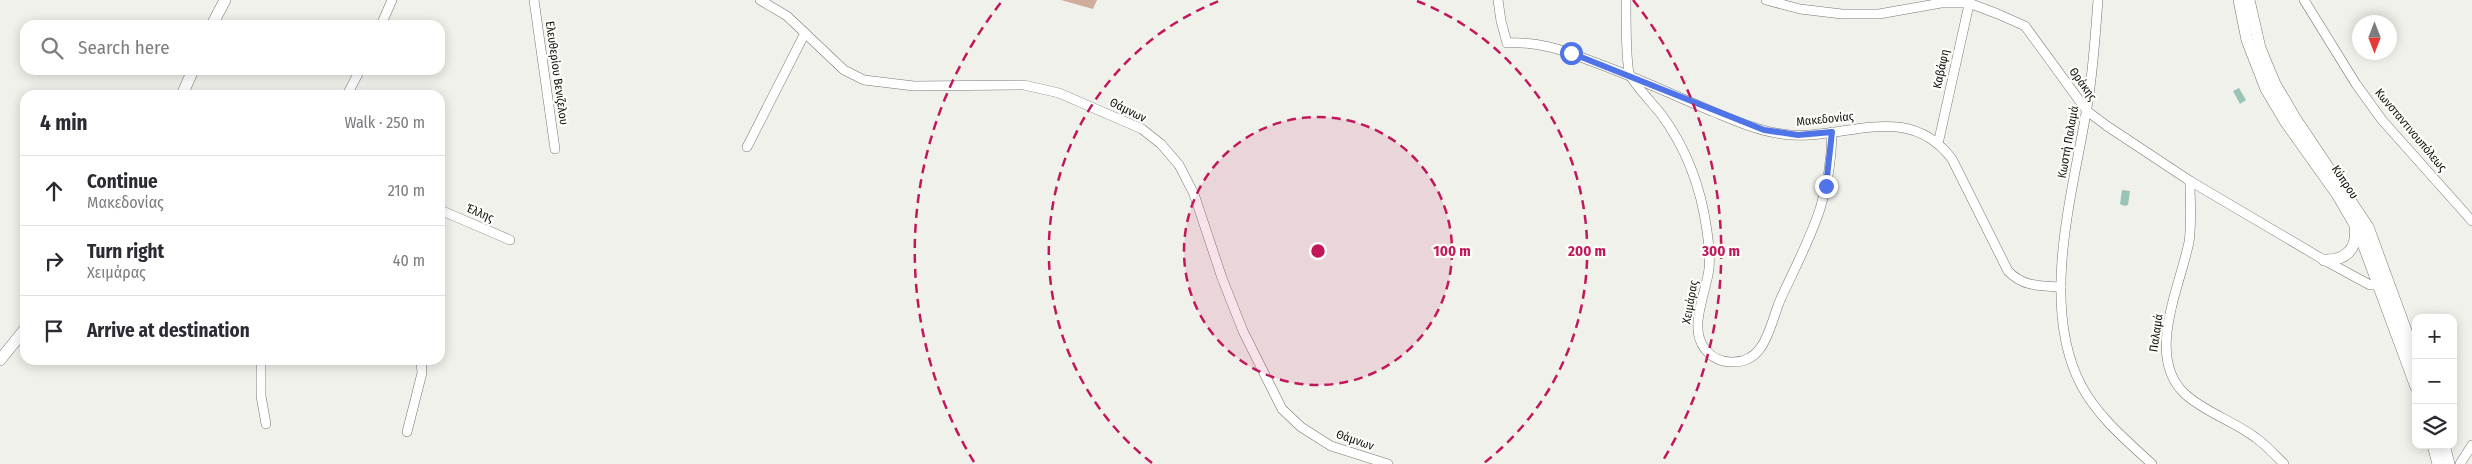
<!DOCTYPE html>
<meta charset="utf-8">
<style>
body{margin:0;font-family:"Fira Sans Condensed",sans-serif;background:#f2f2f3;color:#2b2b33}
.controls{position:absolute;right:15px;bottom:15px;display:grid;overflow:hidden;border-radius:10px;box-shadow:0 2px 12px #0003}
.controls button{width:45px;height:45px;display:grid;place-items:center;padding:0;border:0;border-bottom:1px solid #e1e1e2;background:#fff;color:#2b2b33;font:25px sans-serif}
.compass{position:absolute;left:2352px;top:15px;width:45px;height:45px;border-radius:50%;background:#fff;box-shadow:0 2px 12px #0003;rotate:180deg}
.stop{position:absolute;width:15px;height:15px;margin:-11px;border:4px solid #4f74e8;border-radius:50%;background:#fff}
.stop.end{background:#4f74e8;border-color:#fff;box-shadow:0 1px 5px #0008}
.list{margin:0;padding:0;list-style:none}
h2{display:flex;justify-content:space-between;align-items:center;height:65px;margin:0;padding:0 20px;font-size:21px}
h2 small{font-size:16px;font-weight:400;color:#7c7c81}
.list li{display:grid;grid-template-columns:32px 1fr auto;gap:15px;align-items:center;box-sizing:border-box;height:70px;padding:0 20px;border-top:1px solid #e1e1e2}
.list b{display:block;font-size:19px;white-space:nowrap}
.list p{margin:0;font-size:16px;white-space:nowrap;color:#7c7c81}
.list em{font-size:16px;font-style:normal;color:#7c7c81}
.icon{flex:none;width:28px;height:28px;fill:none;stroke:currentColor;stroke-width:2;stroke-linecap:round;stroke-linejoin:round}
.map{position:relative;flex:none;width:2472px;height:464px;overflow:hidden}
.search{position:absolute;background:#fff;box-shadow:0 2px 12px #0003;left:20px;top:20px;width:425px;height:55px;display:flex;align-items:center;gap:12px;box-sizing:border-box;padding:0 18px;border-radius:15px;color:#7c7c81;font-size:19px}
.panel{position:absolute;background:#fff;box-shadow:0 2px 12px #0003;left:20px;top:90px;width:425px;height:275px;border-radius:15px}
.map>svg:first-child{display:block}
</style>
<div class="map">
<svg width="2472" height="464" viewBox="0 0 2472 464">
<rect width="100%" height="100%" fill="#f0f1eb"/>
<!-- forest -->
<path fill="#cead9a" d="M1061 0H1097L1093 9Z"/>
<!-- water -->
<g fill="#9ac4b7">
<path d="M2239 88 2246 100 2240 104 2233 91Z"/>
<path d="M2122 190 2130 191 2128 205 2124 206 2120 204Z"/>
</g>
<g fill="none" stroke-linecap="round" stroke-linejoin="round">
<defs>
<g id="minor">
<path d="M534 0 555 149"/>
<path d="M760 0 787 16 844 70 864 80 914 86 1024 85 1059 93 1142 129 1161 144 1179 165 1194 194 1222 278 1243 331 1282 409 1301 427 1331 446 1388 464"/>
<path d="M1498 0 1501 21 1507 43C1538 41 1563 50 1591 61 1633 76 1673 95 1714 112 1736 121 1758 131 1782 134 1841 143 1906 98 1952 159L2008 271C2023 287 2041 286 2061 287"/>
<path d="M1626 0C1626 13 1626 67 1630 75 1634 84 1653 104 1661 114 1687 149 1701 187 1707 231 1709 244 1710 257 1709 269 1706 293 1688 328 1705 349 1711 357 1721 362 1731 362 1768 364 1770 320 1782 296 1810 236 1831 201 1832 132"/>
<path d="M1766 0 1800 9 1842 14H1879L1941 3H1969L1998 14 2025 26 2087 111 2107 126 2190 181 2324 260 2370 285H2384"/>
<path d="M2098 0C2095 38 2093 76 2086 113 2072 196 2040 306 2081 385 2098 417 2126 440 2152 464"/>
<path d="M2304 0 2356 84 2382 120 2472 221"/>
<path d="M381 25 392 0"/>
<path d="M347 95 360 70"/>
<path d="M1938 144 1970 0"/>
<path d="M747 147 805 33"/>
<path d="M2190 181C2190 201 2192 222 2189 242 2180 287 2145 357 2185 394 2206 413 2234 421 2256 438 2266 445 2275 455 2284 464"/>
<path d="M440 210 510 240"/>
<path d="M261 360V396L266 424"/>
<path d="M407 432 422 373 421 360"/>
<path d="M2460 464 2472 445"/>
</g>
<g id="secondary">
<path d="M2239 0 2247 40 2266 89 2285 121 2337 194 2358 230 2416 387"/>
<path d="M2249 0 2260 48 2275 84 2295 118 2368 227 2416 358"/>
<path d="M212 25 225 0"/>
<path d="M182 95 193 70"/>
<path d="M2324 260C2345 261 2358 249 2355 228"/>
<path d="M0 360 25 329"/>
<path d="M2433 445 2438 464"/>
<path d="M2444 445 2449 464"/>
</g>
</defs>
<!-- minor casing -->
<use href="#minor" stroke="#777873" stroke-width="10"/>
<!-- secondary casing -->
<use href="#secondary" stroke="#777873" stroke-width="12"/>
<!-- minor -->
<use href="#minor" stroke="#fff" stroke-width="9"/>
<!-- secondary -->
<use href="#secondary" stroke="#fff" stroke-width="11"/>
</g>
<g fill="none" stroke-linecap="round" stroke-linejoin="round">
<!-- route -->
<path stroke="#4f74e8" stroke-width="6" d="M1571 53 1764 130 1798 135 1832 132 1826 186"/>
</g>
<!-- distance rings -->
<circle cx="1318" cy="251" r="134" fill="#c2185b" fill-opacity=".12"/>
<g fill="none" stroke="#c2185b" stroke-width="2.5" stroke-dasharray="9 6">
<circle cx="1318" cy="251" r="134"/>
<path d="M1152 463A269 269 0 0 1 1219 1M1417 1A269 269 0 0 1 1484 463"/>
<path d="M974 462A403 403 0 0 1 1003 0M1633 0A403 403 0 0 1 1662 462"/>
</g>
<g text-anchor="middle" stroke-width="4.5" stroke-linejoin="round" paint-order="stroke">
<!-- street labels -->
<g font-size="12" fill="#121311" stroke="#fdfef9">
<text transform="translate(1941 69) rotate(-78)" y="4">Καβάφη</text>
<text transform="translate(557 73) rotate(82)" y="4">Ελευθερίου Βενιζελου</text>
<text transform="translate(2083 84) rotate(54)" y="4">Θράκης</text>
<text transform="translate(1128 110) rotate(26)" y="4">Θάμνων</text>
<text transform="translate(1825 119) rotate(-6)" y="4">Μακεδονίας</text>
<text transform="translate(2411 130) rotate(50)" y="4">Κωνσταντινουπόλεως</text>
<text transform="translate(2068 142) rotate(-80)" y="4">Κωστή Παλαμά</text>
<text transform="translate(2345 182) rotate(56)" y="4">Κύπρου</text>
<text transform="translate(480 213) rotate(23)" y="4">Έλλης</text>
<text transform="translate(1690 302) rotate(-80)" y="4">Χειμάρας</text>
<text transform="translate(2156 333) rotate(-82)" y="4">Παλαμά</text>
<text transform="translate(1355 440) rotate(19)" y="4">Θάμνων</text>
</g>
</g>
<circle cx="1318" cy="251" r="8" fill="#c2185b" stroke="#fdfef9" stroke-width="2.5"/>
<g font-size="15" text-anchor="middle" font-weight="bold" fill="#c2185b" stroke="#fdfef9" stroke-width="4.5" stroke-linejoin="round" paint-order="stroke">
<text x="1452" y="256">100 m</text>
<text x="1587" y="256">200 m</text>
<text x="1721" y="256">300 m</text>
</g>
</svg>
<div class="controls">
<button>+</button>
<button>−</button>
<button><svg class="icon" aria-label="layers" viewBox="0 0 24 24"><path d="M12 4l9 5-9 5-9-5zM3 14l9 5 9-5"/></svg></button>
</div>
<svg class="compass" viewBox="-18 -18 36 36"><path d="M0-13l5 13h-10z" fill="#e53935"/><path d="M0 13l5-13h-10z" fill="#7c7c81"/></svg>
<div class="stop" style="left:1571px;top:53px"></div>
<div class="stop end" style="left:1826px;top:186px"></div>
<div class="search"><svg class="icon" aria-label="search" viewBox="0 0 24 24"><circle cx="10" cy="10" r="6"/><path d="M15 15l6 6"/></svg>Search here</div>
<section class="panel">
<h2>4 min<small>Walk · 250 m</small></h2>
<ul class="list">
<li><svg class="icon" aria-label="ahead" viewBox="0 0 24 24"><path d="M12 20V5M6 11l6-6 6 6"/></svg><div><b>Continue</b><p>Μακεδονίας</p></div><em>210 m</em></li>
<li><svg class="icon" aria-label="right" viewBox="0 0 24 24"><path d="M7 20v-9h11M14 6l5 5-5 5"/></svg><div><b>Turn right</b><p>Χειμάρας</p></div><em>40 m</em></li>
<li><svg class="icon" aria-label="arrive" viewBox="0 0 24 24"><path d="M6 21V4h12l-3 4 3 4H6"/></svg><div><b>Arrive at destination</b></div></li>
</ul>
</section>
</div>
